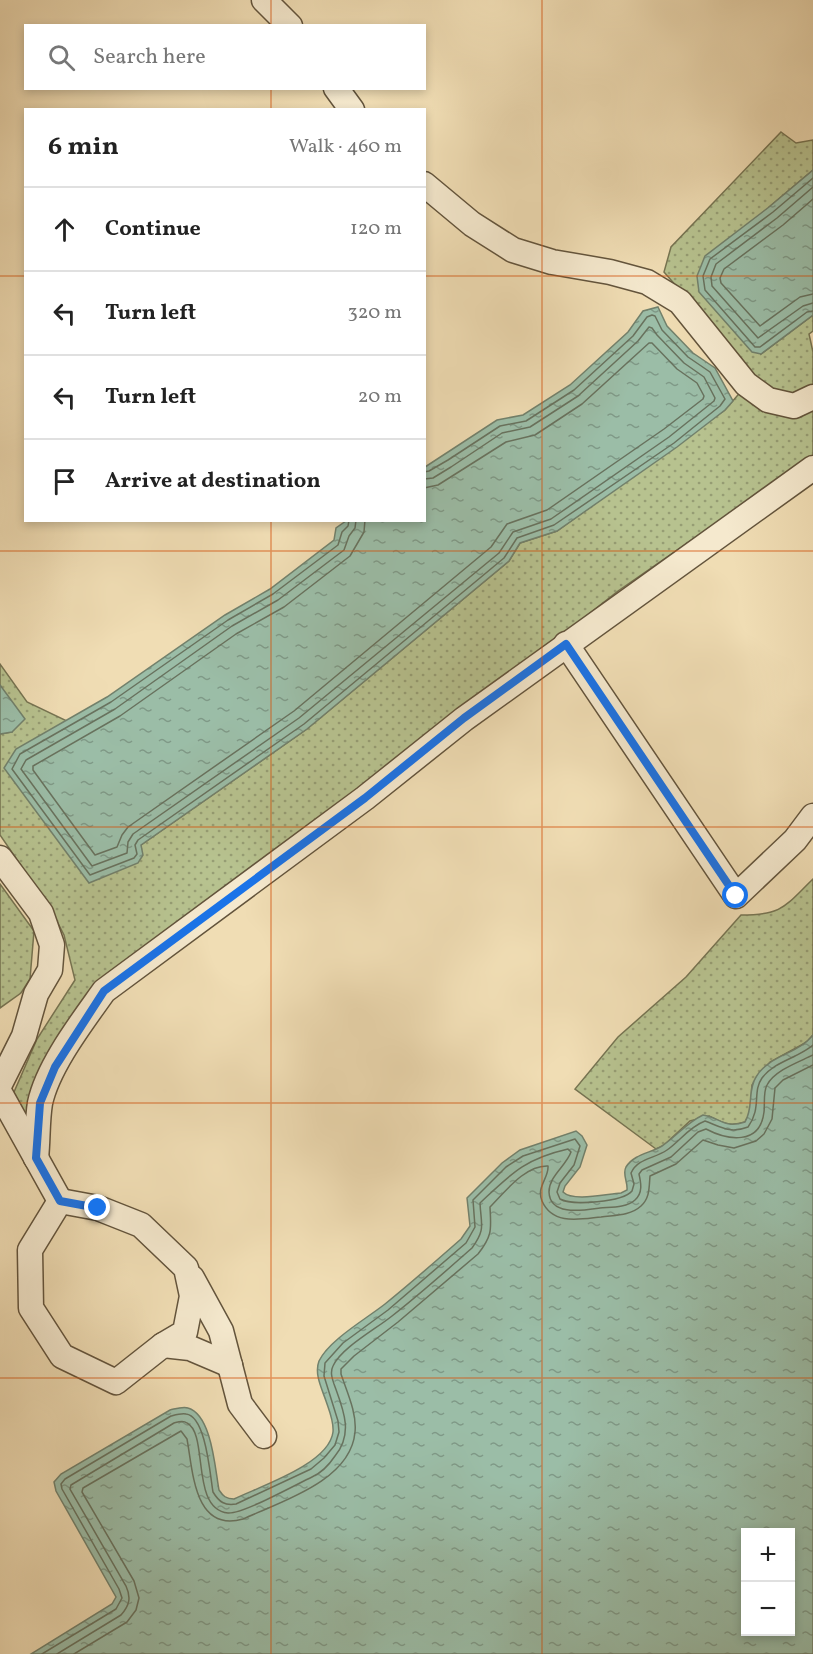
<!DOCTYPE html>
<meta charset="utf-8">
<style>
body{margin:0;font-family:Vollkorn,serif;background:#f6f6f6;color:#222}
.controls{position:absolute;right:18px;bottom:18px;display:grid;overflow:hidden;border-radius:0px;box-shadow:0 3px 9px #0003}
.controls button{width:54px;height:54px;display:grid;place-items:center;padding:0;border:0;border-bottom:2px solid #e0e0e0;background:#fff;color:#222;font:30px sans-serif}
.stop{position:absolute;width:18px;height:18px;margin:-14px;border:4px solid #1a73e8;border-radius:50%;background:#fff}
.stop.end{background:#1a73e8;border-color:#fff;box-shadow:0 2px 6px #0008}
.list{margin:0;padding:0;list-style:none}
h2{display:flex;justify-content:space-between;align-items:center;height:78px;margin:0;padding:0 24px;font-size:26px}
h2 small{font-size:20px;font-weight:400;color:#767676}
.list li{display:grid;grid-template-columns:39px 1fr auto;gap:18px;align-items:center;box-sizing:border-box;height:84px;padding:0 24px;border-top:2px solid #e0e0e0}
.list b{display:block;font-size:22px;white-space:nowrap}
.list em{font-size:20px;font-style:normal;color:#767676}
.icon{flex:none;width:33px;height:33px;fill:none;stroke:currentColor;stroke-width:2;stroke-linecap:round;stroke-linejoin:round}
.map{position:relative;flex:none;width:813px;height:1654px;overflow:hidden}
.search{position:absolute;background:#fff;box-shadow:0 3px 9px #0003;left:24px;top:24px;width:402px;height:66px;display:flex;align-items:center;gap:15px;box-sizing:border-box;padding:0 21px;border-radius:0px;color:#767676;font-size:22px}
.panel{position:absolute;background:#fff;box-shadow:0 3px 9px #0003;left:24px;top:108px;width:402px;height:414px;border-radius:0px}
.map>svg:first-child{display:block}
</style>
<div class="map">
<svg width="813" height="1654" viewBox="0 0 813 1654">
<defs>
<pattern id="green-dots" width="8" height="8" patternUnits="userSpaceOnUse" patternTransform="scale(1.5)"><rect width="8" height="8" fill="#b7c28f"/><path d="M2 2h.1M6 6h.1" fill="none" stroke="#969d74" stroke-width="1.8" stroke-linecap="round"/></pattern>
<pattern id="water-ripples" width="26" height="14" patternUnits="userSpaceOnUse" patternTransform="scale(1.5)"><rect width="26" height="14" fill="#9bbda7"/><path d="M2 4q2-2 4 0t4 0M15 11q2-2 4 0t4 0" fill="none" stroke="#7f9987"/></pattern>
</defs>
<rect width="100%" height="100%" fill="#f0ddb4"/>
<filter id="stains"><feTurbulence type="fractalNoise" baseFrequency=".00333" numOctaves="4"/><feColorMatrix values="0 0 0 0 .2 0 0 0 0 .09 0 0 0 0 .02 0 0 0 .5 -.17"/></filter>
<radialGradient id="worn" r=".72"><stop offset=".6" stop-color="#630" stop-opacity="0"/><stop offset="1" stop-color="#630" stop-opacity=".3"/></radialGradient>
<!-- green -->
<g fill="url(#green-dots)" stroke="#767452" stroke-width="1.5">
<path d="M781 132 796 143 813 140V170L769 207 761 354 813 315V331L809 334 813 352V388L787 398 766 389 664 272 671 247Z"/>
<path d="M743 389 813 408V456L618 591 398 764 110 976 34 1137 11 1099 37 1039 75 980 64 935 50 908 0 835V734L12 732 4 692 0 685V664L27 702 67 721 44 735 141 845 307 729 509 561 520 543 557 531 725 410Z"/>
<path d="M813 879V1035L807 1042 770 1062 752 1085 751 1112 745 1122C730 1127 722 1123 709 1116L690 1121 663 1146 656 1149 575 1089 618 1037 686 977 741 915C783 915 785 906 813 879Z"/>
<path d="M0 884 34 931 30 979 21 993 0 1008Z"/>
</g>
<!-- water -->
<g fill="url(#water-ripples)" stroke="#72816c" stroke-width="1.5" fill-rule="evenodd">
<path d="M813 170V315L761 354 752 352 699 292 697 276 705 256 769 207Z"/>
<path d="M658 307 667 326 693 353 715 368 733 401 725 410 677 447 557 531 520 543 509 561 307 729 141 845 143 855 138 863 89 883 4 768 16 749 107 697 225 615 270 589 334 540 336 528 346 521 424 520 425 467 497 420 523 415 570 385 628 332 643 311Z"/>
<path d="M0 685 25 719 12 732 0 734Z"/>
<path d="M813 1035V1654H31L112 1604 116 1597 56 1491 54 1482 61 1474 170 1410C175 1409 183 1406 188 1408 212 1415 215 1469 219 1490 223 1496 226 1499 234 1499 261 1486 329 1464 333 1432 334 1421 329 1410 326 1401 322 1389 314 1374 319 1361 329 1340 366 1319 385 1304 411 1283 436 1261 461 1239L470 1226 467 1198 502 1163 520 1150 576 1131 582 1136 587 1145 580 1167 565 1186 563 1192C573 1202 606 1194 621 1193L627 1190C628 1182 622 1174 626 1167 634 1154 651 1153 662 1146 677 1136 686 1123 703 1115 721 1118 724 1129 745 1122 754 1107 747 1091 756 1077 769 1055 798 1054 813 1035ZM746 1532H790V1632H746Z"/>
</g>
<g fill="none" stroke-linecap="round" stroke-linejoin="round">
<!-- shore -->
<g stroke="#68725e" stroke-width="1.5">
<path d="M813 178 773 212 710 259 703 276 705 290 755 347H760L807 312 813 311"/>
<path d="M813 187 777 218 716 264 711 277 712 286 758 338 803 306 813 303"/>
<path d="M813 199 783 225 724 269 720 278 721 283 760 326 800 297 813 294"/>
<path d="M349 520 348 526 342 532 338 545 273 594 228 620 111 702 20 754 12 769 90 875 134 858 137 854 135 845 138 840 304 724 504 558 517 538 554 525 674 443 720 406 725 399 710 372 688 357 662 330 655 316 652 315 647 317 633 336 574 390 526 421 500 426 448 460 429 471 424 472"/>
<path d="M356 520 355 528 349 536 344 550 278 600 232 626 115 709 26 760 21 769 92 866 127 853 128 842 133 834 299 718 499 553 513 532 551 519 669 437 714 401 715 398 704 377 684 363 657 335 652 328 649 327 638 341 578 396 530 427 502 433 451 467 433 478 424 479"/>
<path d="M365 520 364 532 350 556 284 607 236 634 120 716 33 766V770L95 855 117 847 122 835 128 827 294 711 491 547 507 524 547 510 664 429 703 399 704 396 697 383 677 369 652 343H649L582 404 535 435 506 442 438 485 424 488"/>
<path d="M42 1654 116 1609 122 1598 119 1589 62 1489 61 1484 65 1479 171 1416C175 1415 182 1413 186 1414 206 1416 210 1475 213 1492 219 1502 225 1506 236 1504L311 1469 324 1458 335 1445 339 1432 338 1421 324 1376 325 1363 343 1343 388 1310 466 1243 475 1227 473 1200 506 1167 523 1156 575 1139 580 1146 574 1165 560 1183 557 1192 560 1199C572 1206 623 1202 632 1191L634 1184 631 1173C638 1158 654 1159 667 1150 680 1141 689 1127 705 1121 721 1127 730 1134 748 1127 762 1108 752 1092 762 1078 775 1061 798 1058 813 1045"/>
<path d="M57 1654 121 1615C130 1605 131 1597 126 1586L70 1489 71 1485 174 1423C178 1422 183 1420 187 1423 209 1434 190 1509 228 1513 243 1514 295 1485 312 1477 321 1473 329 1465 335 1456 354 1433 343 1409 334 1384 332 1378 330 1372 333 1366 341 1348 376 1329 392 1316 419 1295 446 1271 472 1248 486 1229 481 1225 480 1203 511 1174 524 1159 568 1149L571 1152C566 1166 549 1176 549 1192 550 1217 585 1210 600 1208 611 1207 626 1208 635 1200 643 1193 641 1183 639 1174L642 1170 671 1157 698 1132 706 1129C727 1140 760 1146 764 1112 765 1104 763 1092 767 1085 775 1070 799 1062 813 1055"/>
<path d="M74 1654 127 1622 136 1610 139 1598 134 1581 82 1492 83 1488 181 1431 187 1439C193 1471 194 1533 243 1519 280 1502 351 1481 355 1432 357 1413 347 1392 341 1374V1369L354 1356 398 1322 478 1254C493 1235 491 1229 490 1207 505 1192 525 1165 548 1166 549 1178 536 1187 542 1201 553 1226 581 1219 601 1217 615 1215 630 1216 641 1206 650 1198 649 1187 650 1176L676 1164 703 1140 718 1145 734 1148 756 1141 764 1134 772 1119 775 1088 783 1080 813 1065"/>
</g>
<defs>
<g id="minor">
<path d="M264 0 290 26"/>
<path d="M336 88 352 110"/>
<path d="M424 184 472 224 513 250 552 262 610 272 647 282 680 302 746 384 768 400 794 406 813 397"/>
<path d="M566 644 736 896 795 840 813 816"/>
<path d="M0 858 41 913 52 945 50 970 36 994 24 1036 0 1084"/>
<path d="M0 1093 60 1201"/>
<path d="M36 1158C38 1141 37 1121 40 1103 48 1066 82 1022 104 991L365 798 464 719 813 468"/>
<path d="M60 1201 98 1208 141 1225 186 1268 192 1296 185 1332 163 1345 116 1382 62 1356 31 1308 30 1250Z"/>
<path d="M192 1278 221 1331 240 1404 264 1436"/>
<path d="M163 1345 190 1348 230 1365"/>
</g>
</defs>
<!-- minor casing -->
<use href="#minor" stroke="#63543c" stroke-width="27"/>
<!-- minor -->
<use href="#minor" stroke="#f5e9ce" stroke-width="24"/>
</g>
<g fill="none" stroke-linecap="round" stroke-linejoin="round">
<!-- route -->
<path stroke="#1a73e8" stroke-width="8" d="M98 1208 60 1201 36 1158 40 1103 55 1067 104 991 365 798 464 718 566 644 736 896"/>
</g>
<!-- grid -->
<path fill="none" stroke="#d6540d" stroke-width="1.5" stroke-opacity="0.55" d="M271 0V26M542 0V1654M271 88V110M0 276H26M424 276H813M271 520V1654M0 551H813M0 827H813M0 1103H813M0 1378H813"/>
<rect width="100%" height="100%" filter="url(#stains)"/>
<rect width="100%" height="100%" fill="url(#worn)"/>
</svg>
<div class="controls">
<button>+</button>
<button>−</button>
</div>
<div class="stop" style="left:736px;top:896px"></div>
<div class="stop end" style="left:98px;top:1208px"></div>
<div class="search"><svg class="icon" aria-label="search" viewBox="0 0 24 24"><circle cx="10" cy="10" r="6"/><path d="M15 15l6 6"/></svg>Search here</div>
<section class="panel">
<h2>6 min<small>Walk · 460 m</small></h2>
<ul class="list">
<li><svg class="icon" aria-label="ahead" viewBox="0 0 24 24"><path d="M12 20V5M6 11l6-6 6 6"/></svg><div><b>Continue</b></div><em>120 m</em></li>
<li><svg class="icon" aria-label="left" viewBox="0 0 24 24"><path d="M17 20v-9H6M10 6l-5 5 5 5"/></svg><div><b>Turn left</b></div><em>320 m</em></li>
<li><svg class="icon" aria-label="left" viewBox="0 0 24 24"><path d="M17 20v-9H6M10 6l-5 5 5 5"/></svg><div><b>Turn left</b></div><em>20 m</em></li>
<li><svg class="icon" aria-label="arrive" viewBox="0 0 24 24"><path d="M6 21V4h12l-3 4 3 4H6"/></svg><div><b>Arrive at destination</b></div></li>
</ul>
</section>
</div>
